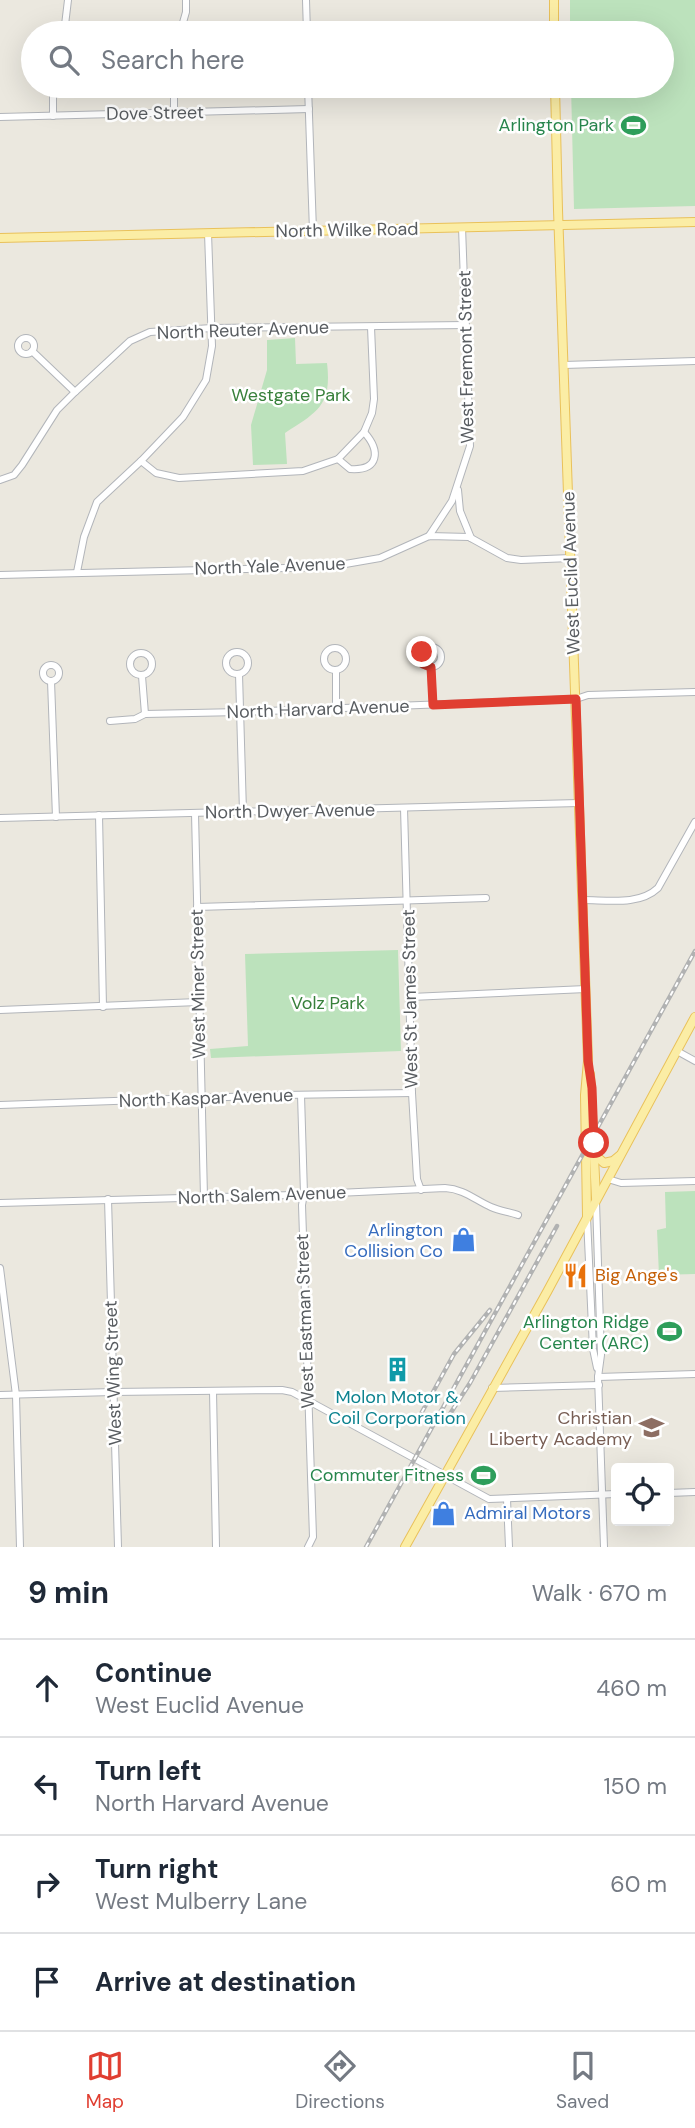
<!DOCTYPE html>
<meta charset="utf-8">
<style>
body{margin:0;font-family:"DM Sans",sans-serif;background:#f2f2f3;color:#1f2937}
.controls{position:absolute;right:21px;bottom:21px;display:grid;overflow:hidden;border-radius:7px;box-shadow:0 7px 28px #0002}
.controls button{width:63px;height:63px;display:grid;place-items:center;padding:0;border:0;border-bottom:2px solid #e0e1e3;background:#fff;color:#1f2937;font:35px sans-serif}
.stop{position:absolute;width:21px;height:21px;margin:-16px;border:5px solid #e03e31;border-radius:50%;background:#fff}
.stop.end{background:#e03e31;border-color:#fff;box-shadow:0 2px 7px #0008}
.list{margin:0;padding:0;list-style:none}
h2{display:flex;justify-content:space-between;align-items:center;height:91px;margin:0;padding:0 28px;font-size:30px}
h2 small{font-size:23px;font-weight:400;color:#747a83}
.list li{display:grid;grid-template-columns:46px 1fr auto;gap:21px;align-items:center;box-sizing:border-box;height:98px;padding:0 28px;border-top:2px solid #e0e1e3}
.list b{display:block;font-size:26px;white-space:nowrap}
.list p{margin:0;font-size:23px;white-space:nowrap;color:#747a83}
.list em{font-size:23px;font-style:normal;color:#747a83}
.icon{flex:none;width:38px;height:38px;fill:none;stroke:currentColor;stroke-width:2;stroke-linecap:round;stroke-linejoin:round}
.map{position:relative;flex:none;width:695px;height:1547px;overflow:hidden}
.search{position:absolute;background:#fff;box-shadow:0 7px 28px #0002;left:21px;right:21px;top:21px;height:77px;display:flex;align-items:center;gap:18px;box-sizing:border-box;padding:0 24px;border-radius:38px;color:#747a83;font-size:26px}
.sheet{height:483px;background:#fff}
nav{display:flex;justify-content:space-around;align-items:center;box-sizing:border-box;height:98px;border-top:2px solid #e0e1e3;background:#fff;font-size:19px;color:#747a83}
nav a{display:grid;justify-items:center;gap:4px}
nav .on{color:#e03e31}
.map>svg:first-child{display:block}
</style>
<div class="map">
<svg width="695" height="1547" viewBox="0 0 695 1547">
<rect width="100%" height="100%" fill="#ebe8df"/>
<!-- green -->
<g fill="#bce2bc">
<path d="M570 0H695V206L574 209 571 86H662V33H570Z"/>
<path d="M295 338 296 364 327 363C332 405 318 412 285 433L287 464 253 465 251 425 267 370V340Z"/>
<path d="M398 950 401 1051 211 1058 210 1049 248 1046 245 954Z"/>
<path d="M695 1191V1274L659 1275 657 1230 666 1228 665 1192Z"/>
</g>
<g fill="none" stroke-linecap="round" stroke-linejoin="round">
<defs>
<g id="minor">
<path d="M306 0 307 33"/>
<path d="M61 33 65 25 68 0"/>
<path d="M180 33 186 12V0"/>
<path d="M174 86V113"/>
<path d="M308 86 313 231"/>
<path d="M53 116V86"/>
<path d="M0 117 309 109"/>
<circle cx="26" cy="346" r="8"/>
<path d="M32 351 75 392"/>
<path d="M564 365 695 361"/>
<path d="M338 459 350 469C379 471 381 451 364 432"/>
<path d="M141 461 156 473 179 478 303 471 338 459 364 432 372 413 374 399 371 327"/>
<path d="M0 480 14 475 22 465 57 410 75 392 130 341 150 332 212 328 466 325"/>
<path d="M458 490 460 511 471 538"/>
<path d="M429 536 452 501 470 446 462 227"/>
<path d="M77 572 84 537 97 502 141 461 183 417 206 380 212 346 208 233"/>
<path d="M0 575 328 567 380 558 429 536 469 537 507 558 521 560 571 558"/>
<circle cx="431" cy="657" r="10"/>
<circle cx="335" cy="659" r="11"/>
<circle cx="237" cy="663" r="11"/>
<circle cx="141" cy="664" r="11"/>
<circle cx="51" cy="673" r="8"/>
<path d="M431 668 433 705"/>
<path d="M336 670V708"/>
<path d="M239 674 243 812"/>
<path d="M142 676 145 714"/>
<path d="M51 681 56 817"/>
<path d="M110 721 135 719 145 714 240 712 576 699 588 695 695 692"/>
<path d="M404 808 412 1093 417 1179 421 1190"/>
<path d="M195 813 204 1197"/>
<path d="M99 815 103 1007"/>
<path d="M0 818 579 803"/>
<path d="M583 900C607 900 639 906 658 888L695 822"/>
<path d="M197 907 486 898"/>
<path d="M411 997 586 989"/>
<path d="M0 1010 198 1002"/>
<path d="M677 1051 695 1061"/>
<path d="M301 1095 304 1194 302 1205 313 1537 308 1547"/>
<path d="M0 1105 283 1095 412 1093"/>
<path d="M608 1179 621 1183 695 1181"/>
<path d="M108 1199 118 1547"/>
<path d="M596 1202 601 1355 598 1377 604 1547"/>
<path d="M0 1203 294 1195 445 1188C464 1189 475 1200 491 1207 500 1211 510 1212 518 1215"/>
<path d="M587 1218 593 1349 597 1368"/>
<path d="M0 1268 16 1395 20 1547"/>
<path d="M598 1377 695 1374"/>
<path d="M492 1388 599 1385"/>
<path d="M213 1391 216 1547"/>
<path d="M0 1395 113 1392 282 1390 292 1392 307 1400 489 1499 616 1494"/>
<path d="M669 1493 695 1492"/>
<path d="M507 1499 509 1547"/>
</g>
<g id="major">
<path d="M554 0V33"/>
<path d="M555 86 558 210 588 1061 585 1095 587 1216"/>
<path d="M0 238 695 222"/>
<path d="M590 1074 596 1198"/>
<path d="M595 1155 604 1163 613 1161 619 1156"/>
<path d="M405 1547 547 1292 695 1017"/>
</g>
</defs>
<!-- minor casing -->
<use href="#minor" stroke="#b2b5ba" stroke-width="8"/>
<!-- major casing -->
<use href="#major" stroke="#e9c15a" stroke-width="10"/>
<!-- minor -->
<use href="#minor" stroke="#fff" stroke-width="6"/>
<!-- major -->
<use href="#major" stroke="#fbeda5" stroke-width="8"/>
<defs>
<g id="rail">
<path d="M448 1417 470 1383 557 1226"/>
<path d="M417 1421 454 1354 490 1310"/>
<path d="M366 1547 695 951"/>
</g>
</defs>
<!-- rail casing -->
<use href="#rail" stroke="#b1b2b2" stroke-width="4.5"/>
<!-- rail -->
<use href="#rail" stroke="#fff" stroke-width="2" stroke-dasharray="5" stroke-linecap="butt"/>
</g>
<g fill="none" stroke-linecap="round" stroke-linejoin="round">
<!-- route -->
<path stroke="#e03e31" stroke-width="9" d="M422 652 421 658 423 664 431 667 433 705 576 699 588 1061 592 1088 594 1143"/>
</g>
<!-- icons -->
<defs>
<symbol id="stadium-bare" viewBox="-9 -9 18 18"><path d="M0-5a6.5 5 0 1 0 0 10a6.5 5 0 1 0 0-10ZM-3.5-1.8h7v3.6h-7Z" fill="#2e9e5b" stroke="#fff" stroke-width="2.5" paint-order="stroke"/></symbol>
<symbol id="shop-bare" viewBox="-9 -9 18 18"><path d="M-5-2.5h2.3a2.7 3.5 0 0 1 5.4 0H5L5.5 6h-11ZM-1.5-2.5h3a1.5 2.3 0 0 0-3 0Z" fill="#3f7fe0" stroke="#fff" stroke-width="2.5" paint-order="stroke"/></symbol>
<symbol id="restaurant-bare" viewBox="-9 -9 18 18"><path d="M-5-6h1v4h1v-4h1v4h1v-4h1v5L-1.5 .5V6h-2V.5L-5-1ZM5-6V6H3V1.5H1.5Q1.5-4 5-6Z" fill="#e8710a" stroke="#fff" stroke-width="2.5" paint-order="stroke"/></symbol>
<symbol id="building-bare" viewBox="-9 -9 18 18"><path d="M-4-6H4V6H1V3H-1V6H-4ZM-2.5-4.3h1.7v1.8h-1.7ZM.8-4.3h1.7v1.8H.8ZM-2.5-1h1.7V.8h-1.7ZM.8-1h1.7V.8H.8Z" fill="#0f9aa8" stroke="#fff" stroke-width="2.5" paint-order="stroke"/></symbol>
<symbol id="school-bare" viewBox="-9 -9 18 18"><path d="M0-5L7-2L0 1L-7-2ZM-4 1L0 2.5L4 1V4Q0 6-4 4Z" fill="#8d6e63" stroke="#fff" stroke-width="2.5" paint-order="stroke"/></symbol>
</defs>
<g fill-rule="evenodd">
<use href="#stadium-bare" x="616" y="108" width="35" height="35"/>
<use href="#shop-bare" x="446" y="1222" width="35" height="35"/>
<use href="#restaurant-bare" x="558" y="1258" width="35" height="35"/>
<use href="#stadium-bare" x="652" y="1314" width="35" height="35"/>
<use href="#building-bare" x="380" y="1352" width="35" height="35"/>
<use href="#school-bare" x="634" y="1410" width="35" height="35"/>
<use href="#stadium-bare" x="466" y="1458" width="35" height="35"/>
<use href="#shop-bare" x="426" y="1496" width="35" height="35"/>
</g>
<g text-anchor="middle" stroke-width="5" stroke-linejoin="round" paint-order="stroke">
<!-- street labels -->
<g font-size="18" fill="#585c60" stroke="#fff">
<text transform="translate(155 113) rotate(-1)" y="6">Dove Street</text>
<text transform="translate(347 230) rotate(-1)" y="6">North Wilke Road</text>
<text transform="translate(243 330) rotate(-2)" y="6">North Reuter Avenue</text>
<text transform="translate(466 357) rotate(-91)" y="6">West Fremont Street</text>
<text transform="translate(270 566) rotate(-2)" y="6">North Yale Avenue</text>
<text transform="translate(571 573) rotate(-92)" y="6">West Euclid Avenue</text>
<text transform="translate(318 709) rotate(-2)" y="6">North Harvard Avenue</text>
<text transform="translate(290 811) rotate(-1)" y="6">North Dwyer Avenue</text>
<text transform="translate(198 984) rotate(-91)" y="6">West Miner Street</text>
<text transform="translate(410 999) rotate(-91)" y="6">West St James Street</text>
<text transform="translate(206 1098) rotate(-2)" y="6">North Kaspar Avenue</text>
<text transform="translate(262 1195) rotate(-2)" y="6">North Salem Avenue</text>
<text transform="translate(305 1321) rotate(-92)" y="6">West Eastman Street</text>
<text transform="translate(113 1373) rotate(-92)" y="6">West Wing Street</text>
</g>
<!-- leisure labels -->
<g font-size="18" fill="#27864d" stroke="#fff" text-anchor="end">
<text x="614" y="131">Arlington Park</text>
<text x="649" y="1328">Arlington Ridge<tspan x="649" dy="21">Center (ARC)</tspan></text>
<text x="464" y="1481">Commuter Fitness</text>
</g>
<!-- park labels -->
<g font-size="18" fill="#38803b" stroke="#fff">
<text x="291" y="401">Westgate Park</text>
<text x="328" y="1009">Volz Park</text>
</g>
<!-- shop labels -->
<g font-size="18" fill="#366cbe" stroke="#fff" text-anchor="end">
<text x="443" y="1236">Arlington<tspan x="443" dy="21">Collision Co</tspan></text>
<text x="464" y="1519" text-anchor="start">Admiral Motors</text>
</g>
<!-- food labels -->
<g font-size="18" fill="#c56008" stroke="#fff" text-anchor="start">
<text x="595" y="1281">Big Ange's</text>
</g>
<!-- culture labels -->
<g font-size="18" fill="#0d838f" stroke="#fff">
<text x="397" y="1403">Molon Motor &amp;<tspan x="397" dy="21">Coil Corporation</tspan></text>
</g>
<!-- education labels -->
<g font-size="18" fill="#785e54" stroke="#fff" text-anchor="end">
<text x="632" y="1424">Christian<tspan x="632" dy="21">Liberty Academy</tspan></text>
</g>
</g>
</svg>
<div class="controls">
<button><svg class="icon" aria-label="locate" viewBox="0 0 24 24"><circle cx="12" cy="12" r="6"/><path d="M12 2v4M12 18v4M2 12h4M18 12h4"/></svg></button>
</div>
<div class="stop" style="left:594px;top:1143px"></div>
<div class="stop end" style="left:422px;top:652px"></div>
<div class="search"><svg class="icon" aria-label="search" viewBox="0 0 24 24"><circle cx="10" cy="10" r="6"/><path d="M15 15l6 6"/></svg>Search here</div>
</div>
<section class="sheet">
<h2>9 min<small>Walk · 670 m</small></h2>
<ul class="list">
<li><svg class="icon" aria-label="ahead" viewBox="0 0 24 24"><path d="M12 20V5M6 11l6-6 6 6"/></svg><div><b>Continue</b><p>West Euclid Avenue</p></div><em>460 m</em></li>
<li><svg class="icon" aria-label="left" viewBox="0 0 24 24"><path d="M17 20v-9H6M10 6l-5 5 5 5"/></svg><div><b>Turn left</b><p>North Harvard Avenue</p></div><em>150 m</em></li>
<li><svg class="icon" aria-label="right" viewBox="0 0 24 24"><path d="M7 20v-9h11M14 6l5 5-5 5"/></svg><div><b>Turn right</b><p>West Mulberry Lane</p></div><em>60 m</em></li>
<li><svg class="icon" aria-label="arrive" viewBox="0 0 24 24"><path d="M6 21V4h12l-3 4 3 4H6"/></svg><div><b>Arrive at destination</b></div></li>
</ul>
</section>
<nav>
<a class="on"><svg class="icon" aria-label="map" viewBox="0 0 24 24"><path d="M3 6l6-2 6 2 6-2v14l-6 2-6-2-6 2zM9 4v14M15 6v14"/></svg>Map</a>
<a><svg class="icon" aria-label="directions" viewBox="0 0 24 24"><path d="M12 3l9 9-9 9-9-9zM9 14v-3h6M13 9l2 2-2 2"/></svg>Directions</a>
<a><svg class="icon" aria-label="saved" viewBox="0 0 24 24"><path d="M7 4h10v16l-5-4-5 4z"/></svg>Saved</a>
</nav>
